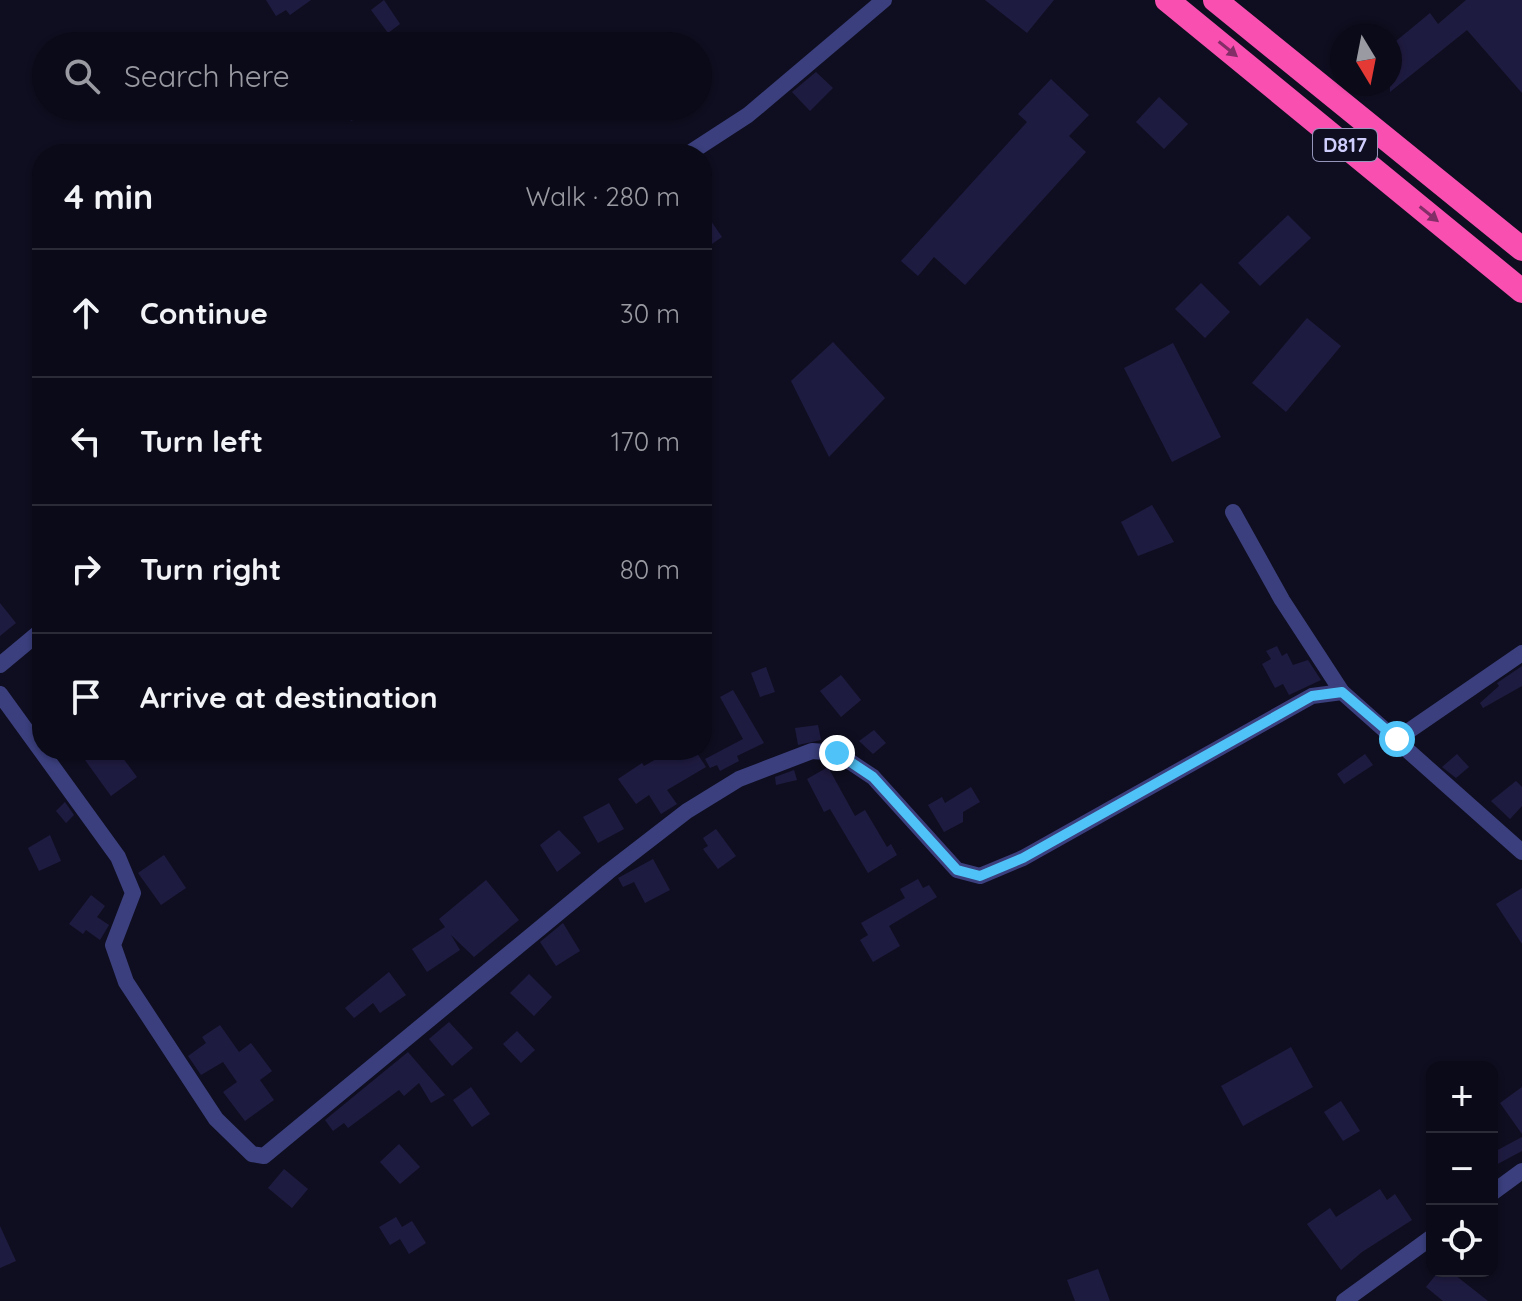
<!DOCTYPE html>
<meta charset="utf-8">
<style>
body{margin:0;font-family:Quicksand,sans-serif;background:#141321;color:#f1f3f6}
.controls{position:absolute;right:24px;bottom:24px;display:grid;overflow:hidden;border-radius:16px;box-shadow:0 2px 6px #0004}
.controls button{width:72px;height:72px;display:grid;place-items:center;padding:0;border:0;border-bottom:2px solid #2b2b37;background:#0b0a18;color:#f1f3f6;font:40px sans-serif}
.compass{position:absolute;left:1330px;top:24px;width:72px;height:72px;border-radius:50%;background:#0b0a18;box-shadow:0 2px 6px #0004;rotate:170deg}
.stop{position:absolute;width:24px;height:24px;margin:-18px;border:6px solid #4fc3f7;border-radius:50%;background:#fff}
.stop.end{background:#4fc3f7;border-color:#fff;box-shadow:0 2px 8px #0008}
.list{margin:0;padding:0;list-style:none}
h2{display:flex;justify-content:space-between;align-items:center;height:104px;margin:0;padding:0 32px;font-size:34px}
h2 small{font-size:26px;font-weight:400;color:#9a9aa2}
.list li{display:grid;grid-template-columns:52px 1fr auto;gap:24px;align-items:center;box-sizing:border-box;height:128px;padding:0 32px;border-top:2px solid #2b2b37}
.list b{display:block;font-size:30px;white-space:nowrap}
.list em{font-size:26px;font-style:normal;color:#9a9aa2}
.icon{flex:none;width:44px;height:44px;fill:none;stroke:currentColor;stroke-width:2;stroke-linecap:round;stroke-linejoin:round}
.map{position:relative;flex:none;width:1522px;height:1301px;overflow:hidden}
.search{position:absolute;background:#0b0a18;box-shadow:0 2px 6px #0004;left:32px;top:32px;width:680px;height:88px;display:flex;align-items:center;gap:20px;box-sizing:border-box;padding:0 28px;border-radius:44px;color:#9a9aa2;font-size:30px}
.panel{position:absolute;background:#0b0a18;box-shadow:0 2px 6px #0004;left:32px;top:144px;width:680px;height:616px;border-radius:32px}
.map>svg:first-child{display:block}
</style>
<div class="map">
<svg width="1522" height="1301" viewBox="0 0 1522 1301">
<rect width="100%" height="100%" fill="#0f0e20"/>
<!-- building -->
<g fill="#1e1b40">
<path d="M266 0H311L290 15 286 10 276 16Z"/>
<path d="M384 0 400 24 388 33 371 10Z"/>
<path d="M985 0H1054L1027 33Z"/>
<path d="M1466 0H1522V93L1467 30 1390 92V46L1430 13 1438 24Z"/>
<path d="M816 72 833 88 810 111 792 92Z"/>
<path d="M1051 79 1089 115 1069 136 1086 152 965 285 934 257 918 276 901 261 1027 122 1018 114Z"/>
<path d="M1159 97 1188 124 1164 149 1136 122Z"/>
<path d="M344 106H382L351 121Z"/>
<path d="M702 208 722 237 702 251Z"/>
<path d="M1288 215 1311 238 1260 286 1238 263Z"/>
<path d="M1201 283 1230 312 1205 338 1175 309Z"/>
<path d="M1307 318 1341 346 1286 412 1252 383Z"/>
<path d="M833 342 885 398 829 457 791 381Z"/>
<path d="M1173 343 1221 437 1172 462 1124 368Z"/>
<path d="M1152 505 1174 542 1138 556 1121 522Z"/>
<path d="M0 603 16 623 0 636Z"/>
<path d="M1277 646 1282 656 1287 653 1293 665 1308 660 1321 680 1289 695 1283 684 1275 688 1262 664 1271 659 1266 651Z"/>
<path d="M1522 666V686L1483 708 1480 703 1499 686 1497 683Z"/>
<path d="M766 667 775 692 760 697 751 673Z"/>
<path d="M841 675 861 700 841 717 820 691Z"/>
<path d="M733 690 764 743 737 756 739 761 720 771 717 765 710 768 705 759 743 739 720 697Z"/>
<path d="M818 725 821 740 798 745 795 728Z"/>
<path d="M874 730 886 743 873 754 859 741Z"/>
<path d="M100 750H117L137 777 111 796 85 760Z"/>
<path d="M672 750H695L706 767 667 790 677 804 661 814 649 795 636 804 618 779 642 763 644 766Z"/>
<path d="M1365 754 1373 765 1344 784 1337 774Z"/>
<path d="M1457 754 1469 767 1456 778 1442 767Z"/>
<path d="M828 767 855 816 865 810 887 847 891 844 897 855 868 873 830 809 824 812 807 779Z"/>
<path d="M794 770 797 780 776 785 775 777Z"/>
<path d="M1516 781 1522 787V806L1510 819 1491 801Z"/>
<path d="M971 787 980 802 963 812V822L944 832 928 805 942 797 945 803Z"/>
<path d="M65 802 74 815 66 823 56 811Z"/>
<path d="M609 803 624 829 598 843 583 817Z"/>
<path d="M716 829 736 856 718 869 703 849 708 846 703 838Z"/>
<path d="M559 830 581 853 557 872 540 845Z"/>
<path d="M50 835 61 861 39 871 28 848Z"/>
<path d="M164 855 186 888 161 905 138 873Z"/>
<path d="M653 859 670 890 645 903 634 882 623 887 618 878Z"/>
<path d="M918 879 923 888 929 885 937 897 889 926 900 946 873 962 860 940 868 935 861 923 905 898 900 889Z"/>
<path d="M486 880 519 920 474 957 451 935 460 950 427 972 412 949 445 927 439 919Z"/>
<path d="M1522 888V944L1496 904Z"/>
<path d="M91 895 105 906 97 917 109 925 100 940 86 930 83 934 69 924Z"/>
<path d="M563 923 580 951 556 966 540 942Z"/>
<path d="M389 972 406 995 380 1013 373 1003 354 1018 345 1008Z"/>
<path d="M529 974 552 997 534 1016 510 993Z"/>
<path d="M449 1022 473 1048 452 1066 429 1039Z"/>
<path d="M220 1025 239 1052 251 1043 272 1071 260 1080 274 1100 245 1121 223 1092 237 1082 223 1062 201 1075 188 1056 206 1043 202 1037Z"/>
<path d="M517 1031 535 1050 521 1063 503 1044Z"/>
<path d="M1291 1047 1313 1087 1243 1126 1221 1086Z"/>
<path d="M408 1052 445 1095 431 1103 419 1083 404 1096 399 1090 348 1128 344 1123 333 1131 325 1120Z"/>
<path d="M471 1087 490 1114 472 1127 453 1100Z"/>
<path d="M1522 1087V1134L1500 1103Z"/>
<path d="M1341 1101 1360 1131 1343 1141 1324 1112Z"/>
<path d="M1522 1137V1151L1492 1167V1153Z"/>
<path d="M399 1144 420 1167 400 1184 380 1162Z"/>
<path d="M284 1169 308 1189 292 1208 268 1188Z"/>
<path d="M1380 1189 1387 1200 1395 1194 1412 1220 1362 1252 1341 1270 1307 1224 1330 1208 1336 1217Z"/>
<path d="M396 1217 402 1227 412 1221 426 1243 409 1254 400 1239 390 1245 379 1227Z"/>
<path d="M0 1226 16 1261 0 1268Z"/>
<path d="M1098 1269 1110 1301H1075L1067 1280Z"/>
<path d="M1439 1271H1450L1488 1301H1443L1426 1287Z"/>
</g>
<g fill="none" stroke-linecap="round" stroke-linejoin="round">
<!-- street -->
<g stroke="#3b3f7d" stroke-width="16">
<path d="M688 154 748 115 884 0"/>
<path d="M1233 512 1282 600 1342 692"/>
<path d="M0 665 42 630"/>
<path d="M0 694 118 857 133 893 113 945 126 982 216 1119 252 1154 264 1156 608 872 687 811 739 779 812 751 837 753 873 777 957 870 980 876 1023 858 1312 696 1342 692 1522 852"/>
<path d="M1397 739 1522 653"/>
<path d="M1492 1193 1522 1171"/>
<path d="M1344 1301 1432 1237"/>
</g>
<!-- highway -->
<g stroke="#f84fb1" stroke-width="24">
<path d="M1167 0 1522 291"/>
<path d="M1215 0 1522 249"/>
</g>
</g>
<!-- one-way arrows -->
<defs><path id="oneway-solid" d="M-6-.8H1V-3.2L6.5 0L1 3.2V.8H-6Z" transform="scale(2)"/></defs>
<g fill="#842e68">
<use href="#oneway-solid" transform="translate(1228 49) rotate(39)"/>
<use href="#oneway-solid" transform="translate(1429 214) rotate(39)"/>
</g>
<g fill="none" stroke-linecap="round" stroke-linejoin="round">
<!-- route -->
<path stroke="#4fc3f7" stroke-width="10" d="M837 753 873 777 957 870 980 876 1023 858 1312 696 1342 692 1397 739"/>
</g>
<g text-anchor="middle" stroke-width="6" stroke-linejoin="round" paint-order="stroke">
<!-- shield labels -->
<rect fill="#0f0e20" stroke="#9594bb" stroke-width="2" x="1313" y="129" width="64" height="32" rx="6"/>
<g font-size="20" font-weight="bold" fill="#cfcefd">
<text x="1345" y="152">D817</text>
</g>
</g>
</svg>
<div class="controls">
<button>+</button>
<button>−</button>
<button><svg class="icon" aria-label="locate" viewBox="0 0 24 24"><circle cx="12" cy="12" r="6"/><path d="M12 2v4M12 18v4M2 12h4M18 12h4"/></svg></button>
</div>
<svg class="compass" viewBox="-18 -18 36 36"><path d="M0-13l5 13h-10z" fill="#e53935"/><path d="M0 13l5-13h-10z" fill="#9a9aa2"/></svg>
<div class="stop" style="left:1397px;top:739px"></div>
<div class="stop end" style="left:837px;top:753px"></div>
<div class="search"><svg class="icon" aria-label="search" viewBox="0 0 24 24"><circle cx="10" cy="10" r="6"/><path d="M15 15l6 6"/></svg>Search here</div>
<section class="panel">
<h2>4 min<small>Walk · 280 m</small></h2>
<ul class="list">
<li><svg class="icon" aria-label="ahead" viewBox="0 0 24 24"><path d="M12 20V5M6 11l6-6 6 6"/></svg><div><b>Continue</b></div><em>30 m</em></li>
<li><svg class="icon" aria-label="left" viewBox="0 0 24 24"><path d="M17 20v-9H6M10 6l-5 5 5 5"/></svg><div><b>Turn left</b></div><em>170 m</em></li>
<li><svg class="icon" aria-label="right" viewBox="0 0 24 24"><path d="M7 20v-9h11M14 6l5 5-5 5"/></svg><div><b>Turn right</b></div><em>80 m</em></li>
<li><svg class="icon" aria-label="arrive" viewBox="0 0 24 24"><path d="M6 21V4h12l-3 4 3 4H6"/></svg><div><b>Arrive at destination</b></div></li>
</ul>
</section>
</div>
